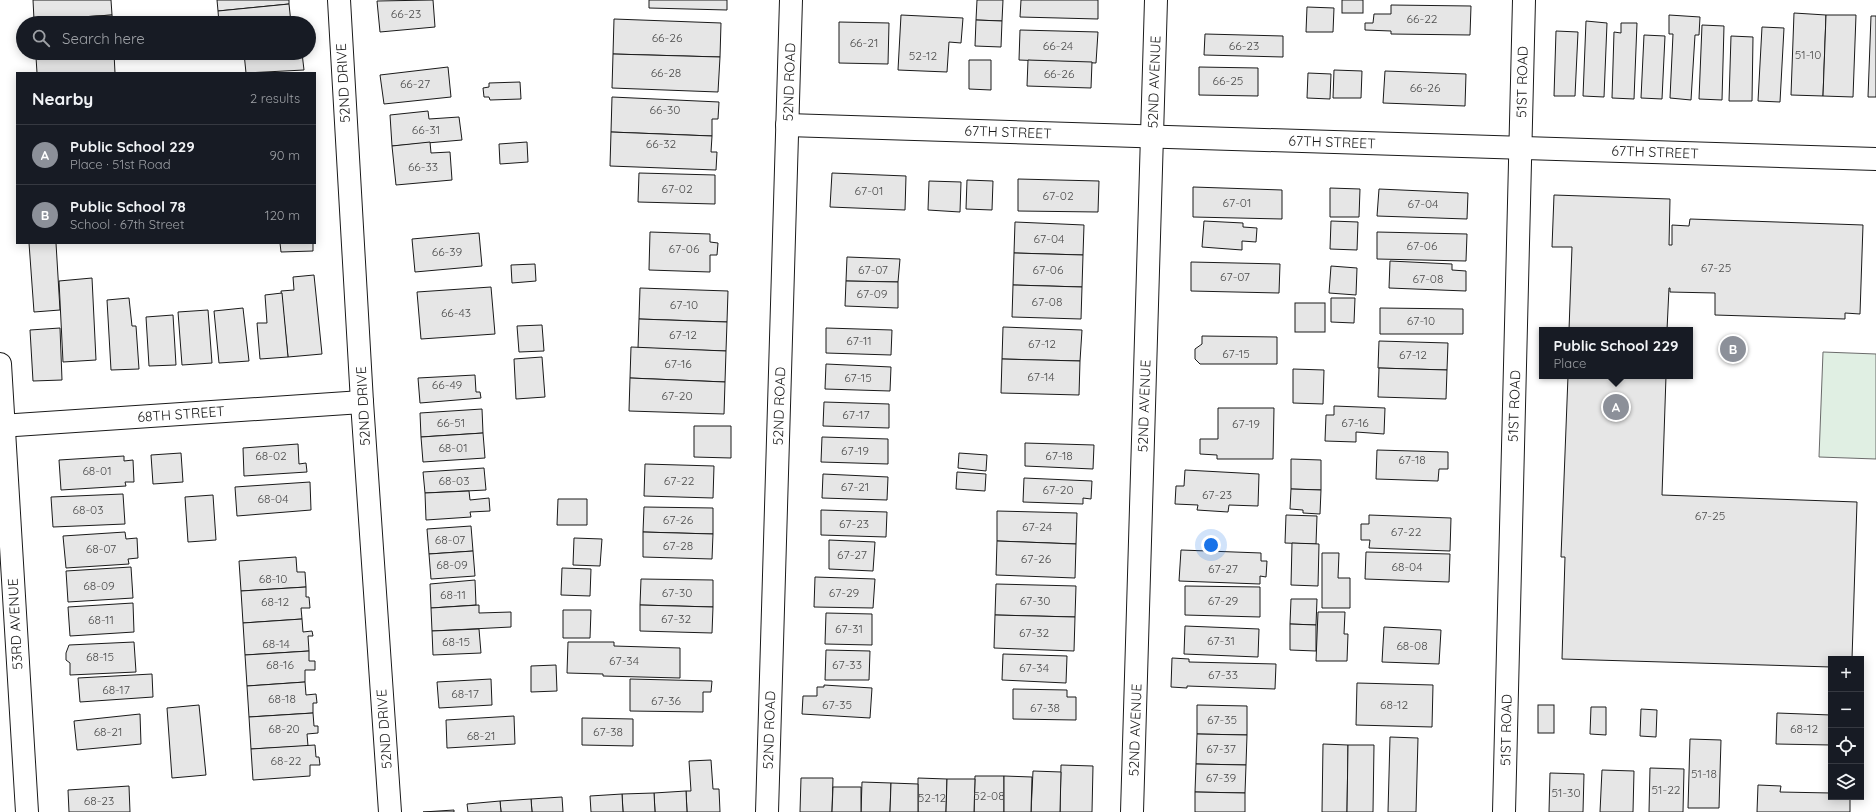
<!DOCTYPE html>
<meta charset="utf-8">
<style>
body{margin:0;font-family:Quicksand,sans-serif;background:#242831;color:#f1f3f6}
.controls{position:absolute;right:12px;bottom:12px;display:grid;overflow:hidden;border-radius:0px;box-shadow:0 2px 10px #0003}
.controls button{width:36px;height:36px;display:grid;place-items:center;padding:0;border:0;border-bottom:1px solid #363941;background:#171b24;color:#f1f3f6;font:20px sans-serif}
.you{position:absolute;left:1211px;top:545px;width:14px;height:14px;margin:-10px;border:3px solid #fff;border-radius:50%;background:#1a73e8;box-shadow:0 0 0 6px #1a73e833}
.badge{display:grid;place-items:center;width:26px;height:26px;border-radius:50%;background:#8c9099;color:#fff;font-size:13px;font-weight:700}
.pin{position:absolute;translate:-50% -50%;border:2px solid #fff;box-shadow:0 1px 4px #0006}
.popup{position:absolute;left:1539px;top:327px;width:154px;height:52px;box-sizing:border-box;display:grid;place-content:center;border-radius:0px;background:#171b24;filter:drop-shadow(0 1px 3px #0005);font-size:13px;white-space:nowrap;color:#9ea1a6}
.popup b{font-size:15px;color:#f1f3f6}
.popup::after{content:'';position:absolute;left:50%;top:100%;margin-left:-8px;border:8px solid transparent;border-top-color:#171b24}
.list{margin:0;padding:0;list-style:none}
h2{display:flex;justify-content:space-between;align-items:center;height:52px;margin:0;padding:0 16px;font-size:17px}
h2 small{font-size:13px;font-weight:400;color:#9ea1a6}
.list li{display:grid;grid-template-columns:26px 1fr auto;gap:12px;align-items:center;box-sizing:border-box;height:60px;padding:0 16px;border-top:1px solid #363941}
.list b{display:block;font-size:15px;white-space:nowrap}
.list p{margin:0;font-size:13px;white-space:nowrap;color:#9ea1a6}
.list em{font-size:13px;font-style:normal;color:#9ea1a6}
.icon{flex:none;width:22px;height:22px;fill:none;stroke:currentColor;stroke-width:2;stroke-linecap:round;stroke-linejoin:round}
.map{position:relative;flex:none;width:1876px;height:812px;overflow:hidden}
.search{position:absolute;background:#171b24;box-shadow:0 2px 10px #0003;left:16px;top:16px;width:300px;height:44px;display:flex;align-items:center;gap:10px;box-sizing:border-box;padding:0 14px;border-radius:22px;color:#9ea1a6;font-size:15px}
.panel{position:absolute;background:#171b24;box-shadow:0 2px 10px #0003;left:16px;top:72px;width:300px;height:172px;border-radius:0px}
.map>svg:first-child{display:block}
</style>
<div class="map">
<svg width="1876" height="812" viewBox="0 0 1876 812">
<rect width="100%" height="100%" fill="#fff"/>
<!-- green -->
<path fill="#e0efe3" stroke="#6a6a6a" d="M1823 352 1876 354V459L1819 457Z"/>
<!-- building -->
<g fill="#e6e6e6" stroke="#1a1a1a">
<path d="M33 0H111L112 15 34 20Z"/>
<path d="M217 0H289V4L218 11Z"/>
<path d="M433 0 435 27 380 32 377 1Z"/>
<path d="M649 0H727V10L649 8Z"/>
<path d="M977 0H1003L1002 21 976 20Z"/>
<path d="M1021 0H1098V19L1020 17Z"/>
<rect x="1342" y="0" width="21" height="13"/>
<path d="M289 4 291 23H219L218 11Z"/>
<path d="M1391 5 1471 6 1470 35 1391 34V31L1365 30V23H1373L1374 14H1391Z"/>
<path d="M1307 7 1334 8 1333 32H1306Z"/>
<path d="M1794 13 1826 15 1823 96 1791 95Z"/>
<path d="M112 15 113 23H34V20Z"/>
<path d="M901 15 963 18 961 43 949 42 947 72 898 70Z"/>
<path d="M1669 15 1700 17 1699 35H1695L1691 100 1670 98 1673 34H1669Z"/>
<path d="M1826 15H1856L1853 97 1823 96Z"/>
<path d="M1871 16H1876V97H1868Z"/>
<path d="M614 19 721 23 720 57 613 54Z"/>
<path d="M976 20 1002 21 1001 47 975 46Z"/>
<path d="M1586 21 1607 23 1604 97 1583 96Z"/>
<path d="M839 22 889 23 888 64 839 63Z"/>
<path d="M1621 23H1637L1634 99 1612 98 1614 32 1621 33Z"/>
<path d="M1702 25 1724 26 1722 100 1699 99Z"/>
<path d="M1762 27 1784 28 1780 102 1758 101Z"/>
<path d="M1020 30 1098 32 1096 63 1019 60Z"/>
<path d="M1556 31 1578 32 1575 96H1554Z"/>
<path d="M1205 34 1283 36V57L1204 55Z"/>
<path d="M1644 35 1665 36 1662 99 1641 98Z"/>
<path d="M1731 36 1753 37 1752 101H1729Z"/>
<path d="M114 53 115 73H37L36 57Z"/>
<path d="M244 53H302L304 70 246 73Z"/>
<path d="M613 54 720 57 718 92 612 88Z"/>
<path d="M969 60H991V90L969 89Z"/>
<path d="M1028 60 1092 62 1091 88 1027 86Z"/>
<path d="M448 67 451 97 384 104 380 75Z"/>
<path d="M1199 67 1258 68V96L1199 95Z"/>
<path d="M1334 70 1362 71 1361 98H1333Z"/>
<path d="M1385 71 1466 74 1465 106 1383 103Z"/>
<path d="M1308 73 1331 74 1330 99 1307 98Z"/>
<path d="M520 82 521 99 490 100 489 97H484L483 88 489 87V83Z"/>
<path d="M612 97 719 102 718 119H712V136L611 132Z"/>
<path d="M428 111 429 119 459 117 462 140 392 146 390 115Z"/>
<path d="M611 132 712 136 711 152H717L716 170 610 166Z"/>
<path d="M430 142 431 153 450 152 452 180 396 185 392 146Z"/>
<path d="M527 142 528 162 500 164 499 144Z"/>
<path d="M639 173 715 175V204L638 202Z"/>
<path d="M832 173 906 176 905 210 830 207Z"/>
<path d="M1018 179 1099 181 1098 212 1018 211Z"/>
<path d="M967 180 993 181 992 210 966 209Z"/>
<path d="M929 181 961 182 960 212 928 210Z"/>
<path d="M1193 187 1282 190V219L1193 217Z"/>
<path d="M1330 188 1360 189 1359 217H1330Z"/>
<path d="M1379 189 1468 193 1467 219 1377 216Z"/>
<path d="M1554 195 1670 199 1669 245H1672V225L1689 226 1690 219 1863 225 1860 314 1845 313V319L1715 315V293L1670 292V288H1669L1667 330H1569L1572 247H1552Z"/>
<path d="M1204 221 1243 223V227L1257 228 1256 242 1242 241V250L1202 247Z"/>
<path d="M1331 221 1358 222 1357 250 1330 249Z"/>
<path d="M1015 222 1084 225 1083 255 1014 253Z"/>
<path d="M650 232 710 234V242L718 243 717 255H710V272L649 270Z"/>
<path d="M1377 232 1467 234 1466 261 1377 259Z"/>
<path d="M479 233 482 266 415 272 412 239Z"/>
<path d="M29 243H56L60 310 34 312Z"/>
<path d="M280 243H313V251L281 252Z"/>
<path d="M1014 253 1083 255 1082 287 1013 285Z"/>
<path d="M847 257 900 259 898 282 846 281Z"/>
<path d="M1390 261 1452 264V270L1466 271V291L1389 288Z"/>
<path d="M1191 262 1280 264 1279 293 1191 291Z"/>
<path d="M535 264 536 281 512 283 511 265Z"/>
<path d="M1331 266 1357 268 1356 295 1329 293Z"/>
<path d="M314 275 322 354 288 357 281 291 294 290 293 277Z"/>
<path d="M92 278 96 360 63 362 59 281Z"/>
<path d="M846 281 898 282V308L845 306Z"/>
<path d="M1013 285 1082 287 1081 319 1012 317Z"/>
<path d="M491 287 495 334 421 339 417 292Z"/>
<path d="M640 288 728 291 727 322 639 319Z"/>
<path d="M282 293 288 357 260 359 257 323H267L265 295Z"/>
<path d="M129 298 132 326H136L139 369 111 370 107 300Z"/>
<path d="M1331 298H1355L1354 323 1331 322Z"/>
<rect x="1295" y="303" width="30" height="29"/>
<path d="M243 308 249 361 219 363 214 311Z"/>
<path d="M1380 308 1463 309V334H1380Z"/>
<path d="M208 310 212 363 182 365 178 312Z"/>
<path d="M173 315 176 365 149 366 146 317Z"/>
<path d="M639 319 727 322 726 351 638 348Z"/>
<path d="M542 325 544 351 519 352 517 326Z"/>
<path d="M1003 327 1082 330 1080 361 1002 359Z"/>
<path d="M60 328 62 380 33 381 30 330Z"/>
<path d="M826 328 892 330 891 355 826 353Z"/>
<path d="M1202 336 1277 337V364H1200L1195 359V349L1202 344Z"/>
<path d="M1379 341 1448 343 1447 370 1378 368Z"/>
<path d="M631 347 726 351 725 382 630 378Z"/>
<path d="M542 357 545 397 516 399 514 359Z"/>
<path d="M1002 359 1080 361 1079 395 1001 393Z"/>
<path d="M826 364 891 367 890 391 825 389Z"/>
<path d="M1379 368 1447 370 1446 399 1378 397Z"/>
<path d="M1293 369 1324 370 1323 404 1293 403Z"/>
<path d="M475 375 476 392H480L481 398 420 403 418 378Z"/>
<path d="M1568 376H1666L1662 495 1857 502 1852 659H1831V667L1562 659 1565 557H1561Z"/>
<path d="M630 378 725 382 724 414 629 411Z"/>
<path d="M824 402 889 404V428L823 426Z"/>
<path d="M1334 406 1385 408 1384 434 1356 432V442L1325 441 1326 415H1334Z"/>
<path d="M1218 408H1274L1273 459H1217V455L1200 454V439H1218Z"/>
<path d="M482 409 483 433 421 437 420 413Z"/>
<path d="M694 426H731V458L694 457Z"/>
<path d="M483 433 485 458 423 462 421 437Z"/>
<path d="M822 437 888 439V464L821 462Z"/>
<path d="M1025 443 1094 445 1093 469 1025 466Z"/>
<path d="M298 444 299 464 306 463 307 472 244 476 243 448Z"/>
<path d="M1377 450 1448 452V469H1439L1438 481 1376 479Z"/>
<path d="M181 453 183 482 153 484 151 455Z"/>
<path d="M959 453 987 455 986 471 958 468Z"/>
<path d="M124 456V461L133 460 134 482H125L126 486 61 490 59 460Z"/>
<path d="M1291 459 1321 460V490L1291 489Z"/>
<path d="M645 464 714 466 713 498 644 496Z"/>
<path d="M484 468 486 490 425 493 423 472Z"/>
<path d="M1185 470 1259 474 1258 506 1229 505 1228 512 1197 510 1198 505 1175 504 1176 486H1184Z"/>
<path d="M957 472 986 474 985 491 956 489Z"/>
<path d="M823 474 888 477 887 500 822 498Z"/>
<path d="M1024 478 1092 481 1091 499 1083 498V504L1023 502Z"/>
<path d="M310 482 311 510 237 516 235 487Z"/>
<path d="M1291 489 1321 490 1320 514 1303 513V510L1290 509Z"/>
<path d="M469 491 470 500 489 498 490 511 470 512 471 517 426 520 425 493Z"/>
<path d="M123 494 125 524 53 527 51 497Z"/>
<path d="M213 495 216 540 188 542 185 497Z"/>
<path d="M558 499H587V525H557Z"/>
<path d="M644 507 713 508V534L643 532Z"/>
<path d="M821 510 887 512 886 537 821 535Z"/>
<path d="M997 511 1077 513 1076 544 997 541Z"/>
<path d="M1286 515 1317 516 1316 544 1285 543Z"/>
<path d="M1369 515 1451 518 1450 551 1369 548 1370 540H1361V524H1369Z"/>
<path d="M471 526 473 551 429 554 427 529Z"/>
<path d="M125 532 126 539 137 538 138 558 128 559 129 564 66 568 63 536Z"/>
<path d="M643 532 713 534 712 559 643 557Z"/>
<path d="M574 538 602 539 600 566 573 565Z"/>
<path d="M829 540 875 542 873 571 829 569Z"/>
<path d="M997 541 1076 544 1075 578 996 575Z"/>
<path d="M1292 543 1319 544 1318 586 1291 585Z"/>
<path d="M1181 550 1261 553V561H1267L1266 577 1260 576V584L1179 581Z"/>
<path d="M473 551 475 576 431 579 429 554Z"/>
<path d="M1366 552 1450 554 1449 582 1365 579Z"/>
<path d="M1322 553H1339L1338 578H1350V608H1322Z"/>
<path d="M296 557 297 572H305L306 587 241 591 239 561Z"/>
<path d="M131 567 133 598 68 602 66 571Z"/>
<path d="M562 568 591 569 590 596 561 595Z"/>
<path d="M815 577 875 579 873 608 814 607Z"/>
<path d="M641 579 713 580V607L640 605Z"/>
<path d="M475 580 476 605 431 608 430 584Z"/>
<path d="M996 584 1076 586 1075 617 995 615Z"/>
<path d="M1185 586 1260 587V617L1185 615Z"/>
<path d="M306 587V597H309L310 608H301L302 619 243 623 241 591Z"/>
<path d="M1291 599H1317L1316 625 1290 624Z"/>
<path d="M133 603 134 632 70 636 68 607Z"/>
<path d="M479 605V613L511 612V627L432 631 431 608Z"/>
<path d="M640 605 713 607 712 633 640 631Z"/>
<path d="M563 610H591L590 638H563Z"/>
<path d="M1318 612H1345L1344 634H1348L1347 661H1316Z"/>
<path d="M826 613 872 614V645L825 644Z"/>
<path d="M995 615 1075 617 1074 651 994 648Z"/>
<path d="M302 619 303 632 312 631 313 636H308L309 651 245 655 243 623Z"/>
<path d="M1290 624 1316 625V651L1290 650Z"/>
<path d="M1185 626 1259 629 1258 657 1184 654Z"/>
<path d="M1384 627 1441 630 1439 664 1382 662Z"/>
<path d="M479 629 481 653 433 655 432 631Z"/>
<path d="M134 642 136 672 70 675V663L66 660V653L69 645Z"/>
<path d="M568 642H614V646L680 648V678L603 676V674L567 673Z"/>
<path d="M826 650 870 651 869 680H825Z"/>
<path d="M309 651V661H315V670H305V682L247 686 245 655Z"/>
<path d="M1003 654 1067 656 1066 683 1002 680Z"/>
<path d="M1172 658 1189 659V662L1276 664 1275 689 1187 686V688L1171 687Z"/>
<path d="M556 665 557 691 531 692V666Z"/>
<path d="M152 674 153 697 80 702 78 678Z"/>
<path d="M491 679 492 705 439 708 437 682Z"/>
<path d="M630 679 712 681 711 692H703V712L630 711Z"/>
<path d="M305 682 306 695 316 694 317 703H313V713L249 717 247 686Z"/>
<path d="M1357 683 1433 685 1432 727 1356 725Z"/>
<path d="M824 685 872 688 870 718 802 714 803 696H817V687H824Z"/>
<path d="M1013 689 1067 690V697H1076V720L1013 719Z"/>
<path d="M199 705 206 775 172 778 167 708Z"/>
<path d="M1197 705 1247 706V735L1197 734Z"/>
<rect x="1538" y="705" width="16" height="28"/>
<path d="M1591 707H1606V735L1590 734Z"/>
<path d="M1641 709 1657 710 1656 737 1640 736Z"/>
<path d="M313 713 314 726H318V733L307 734 308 746 251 749 249 717Z"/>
<path d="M1777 713 1831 715V745L1776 744Z"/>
<path d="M140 714 141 744 77 750 74 721Z"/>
<path d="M514 716 515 744 447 748 446 720Z"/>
<path d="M582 718 633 719V746L582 745Z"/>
<path d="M1197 734 1247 735 1246 765 1196 764Z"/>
<path d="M1390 737 1418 738 1416 812H1388Z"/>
<path d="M1690 739 1721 740 1719 808H1688Z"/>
<path d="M1323 744 1348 745 1347 812H1322Z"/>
<path d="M315 745 316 757H319L320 765H310V776L253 780 251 749Z"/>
<path d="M1348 745H1374L1373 812H1347Z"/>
<path d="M711 760 713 789H719L720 812H687L686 791H691L689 761Z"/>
<path d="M1196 764 1246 765 1245 793 1195 792Z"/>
<path d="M1061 765 1093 766 1092 812H1060Z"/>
<path d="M1650 768 1684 769 1683 812H1649Z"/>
<path d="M1602 770 1634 771 1633 812H1600Z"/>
<path d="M1033 771 1061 772 1060 812H1031Z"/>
<path d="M1550 773 1584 774 1583 812H1549Z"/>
<path d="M975 776H1004V812H974Z"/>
<path d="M1004 776 1032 777 1031 812H1004Z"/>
<path d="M801 778H833L832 812H800Z"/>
<path d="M918 778 947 779 946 812H918Z"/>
<path d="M947 779H975L974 812H946Z"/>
<path d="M862 782 891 783 890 812H861Z"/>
<path d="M891 783 918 784V812H890Z"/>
<path d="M1758 785 1781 786 1780 792 1831 793V797H1850V812H1757Z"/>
<path d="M129 786 130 812H69L68 790Z"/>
<path d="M833 787H861V812H832Z"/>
<path d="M686 791 687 812H655L654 793Z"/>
<path d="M1195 792 1245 793V812H1195Z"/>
<path d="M654 793 655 812H623L622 794Z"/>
<path d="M622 794 623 812H591L590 796Z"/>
<path d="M562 797 563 812H532L531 799Z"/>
<path d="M531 799 532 812H501L500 801Z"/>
<path d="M500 801 501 812H468L467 804Z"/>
<path d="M454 810V812H423Z"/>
</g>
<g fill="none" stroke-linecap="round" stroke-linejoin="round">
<defs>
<g id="street">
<path d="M339 0 362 402 390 812"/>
<path d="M787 125 1876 159"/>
<path d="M0 364 27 812"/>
<path d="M0 426 362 402"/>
<path d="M767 812 791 0"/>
<path d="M1132 812 1156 0"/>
<path d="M1504 812 1524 0"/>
</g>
</defs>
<!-- street casing -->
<use href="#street" stroke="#1a1a1a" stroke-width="24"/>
<!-- street -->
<use href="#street" stroke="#fff" stroke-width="22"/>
</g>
<g text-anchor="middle" stroke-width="3" stroke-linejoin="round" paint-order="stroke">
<!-- number labels -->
<g font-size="12" fill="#4d4d4d">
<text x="406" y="18">66-23</text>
<text x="1422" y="23">66-22</text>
<text x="667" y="42">66-26</text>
<text x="864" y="47">66-21</text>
<text x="1058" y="50">66-24</text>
<text x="1244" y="50">66-23</text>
<text x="1808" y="59">51-10</text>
<text x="923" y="60">52-12</text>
<text x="666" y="77">66-28</text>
<text x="1059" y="78">66-26</text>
<text x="1228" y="85">66-25</text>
<text x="415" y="88">66-27</text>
<text x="1425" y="92">66-26</text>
<text x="665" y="114">66-30</text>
<text x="426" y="134">66-31</text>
<text x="661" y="148">66-32</text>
<text x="423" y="171">66-33</text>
<text x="677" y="193">67-02</text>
<text x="869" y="195">67-01</text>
<text x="1058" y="200">67-02</text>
<text x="1237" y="207">67-01</text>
<text x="1423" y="208">67-04</text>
<text x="1049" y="243">67-04</text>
<text x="1422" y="250">67-06</text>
<text x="684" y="253">67-06</text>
<text x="447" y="256">66-39</text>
<text x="1716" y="272">67-25</text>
<text x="873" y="274">67-07</text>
<text x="1048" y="274">67-06</text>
<text x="1235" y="281">67-07</text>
<text x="1428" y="283">67-08</text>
<text x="872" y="298">67-09</text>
<text x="1047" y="306">67-08</text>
<text x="684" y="309">67-10</text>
<text x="456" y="317">66-43</text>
<text x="1421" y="325">67-10</text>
<text x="683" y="339">67-12</text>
<text x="859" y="345">67-11</text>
<text x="1042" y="348">67-12</text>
<text x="1236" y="358">67-15</text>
<text x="1413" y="359">67-12</text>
<text x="678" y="368">67-16</text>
<text x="1041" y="381">67-14</text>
<text x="858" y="382">67-15</text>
<text x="447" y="389">66-49</text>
<text x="677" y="400">67-20</text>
<text x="856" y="419">67-17</text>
<text x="451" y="427">66-51</text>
<text x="1355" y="427">67-16</text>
<text x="1246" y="428">67-19</text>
<text x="453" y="452">68-01</text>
<text x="855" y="455">67-19</text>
<text x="271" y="460">68-02</text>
<text x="1059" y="460">67-18</text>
<text x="1412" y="464">67-18</text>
<text x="97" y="475">68-01</text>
<text x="454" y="485">68-03</text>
<text x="679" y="485">67-22</text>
<text x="855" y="491">67-21</text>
<text x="1058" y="494">67-20</text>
<text x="1217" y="499">67-23</text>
<text x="273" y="503">68-04</text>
<text x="88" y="514">68-03</text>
<text x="1710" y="520">67-25</text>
<text x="678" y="524">67-26</text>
<text x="854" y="528">67-23</text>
<text x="1037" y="531">67-24</text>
<text x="1406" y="536">67-22</text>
<text x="450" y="544">68-07</text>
<text x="678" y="550">67-28</text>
<text x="101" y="553">68-07</text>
<text x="852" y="559">67-27</text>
<text x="1036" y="563">67-26</text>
<text x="452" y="569">68-09</text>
<text x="1407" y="571">68-04</text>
<text x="1223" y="573">67-27</text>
<text x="273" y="583">68-10</text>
<text x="99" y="590">68-09</text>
<text x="677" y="597">67-30</text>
<text x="844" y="597">67-29</text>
<text x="453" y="599">68-11</text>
<text x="1035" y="605">67-30</text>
<text x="1223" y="605">67-29</text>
<text x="275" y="606">68-12</text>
<text x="676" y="623">67-32</text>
<text x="101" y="624">68-11</text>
<text x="849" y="633">67-31</text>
<text x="1034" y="637">67-32</text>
<text x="1221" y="645">67-31</text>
<text x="456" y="646">68-15</text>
<text x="276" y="648">68-14</text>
<text x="1412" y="650">68-08</text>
<text x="100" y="661">68-15</text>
<text x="624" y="665">67-34</text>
<text x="280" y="669">68-16</text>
<text x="847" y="669">67-33</text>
<text x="1034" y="672">67-34</text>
<text x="1223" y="679">67-33</text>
<text x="116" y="694">68-17</text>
<text x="465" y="698">68-17</text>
<text x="282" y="703">68-18</text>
<text x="666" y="705">67-36</text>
<text x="837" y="709">67-35</text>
<text x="1394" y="709">68-12</text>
<text x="1045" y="712">67-38</text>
<text x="1222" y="724">67-35</text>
<text x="284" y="733">68-20</text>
<text x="1804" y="733">68-12</text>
<text x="108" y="736">68-21</text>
<text x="608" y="736">67-38</text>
<text x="481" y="740">68-21</text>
<text x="1221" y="753">67-37</text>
<text x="286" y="765">68-22</text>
<text x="1704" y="778">51-18</text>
<text x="1221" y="782">67-39</text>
<text x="1666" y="794">51-22</text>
<text x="1566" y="797">51-30</text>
<text x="989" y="800">52-08</text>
<text x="932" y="802">52-12</text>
<text x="99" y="805">68-23</text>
</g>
<!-- street labels -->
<g font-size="14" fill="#1a1a1a" stroke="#fff">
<text transform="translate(789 82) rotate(-88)" y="5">52ND ROAD</text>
<text transform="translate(1154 82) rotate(-88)" y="5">52ND AVENUE</text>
<text transform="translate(1522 82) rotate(-89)" y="5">51ST ROAD</text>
<text transform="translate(343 83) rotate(-93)" y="5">52ND DRIVE</text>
<text transform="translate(1008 132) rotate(2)" y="5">67TH STREET</text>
<text transform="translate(1332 142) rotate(2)" y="5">67TH STREET</text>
<text transform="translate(1655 152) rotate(2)" y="5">67TH STREET</text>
<text transform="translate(363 406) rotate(-93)" y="5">52ND DRIVE</text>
<text transform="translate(779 406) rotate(-88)" y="5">52ND ROAD</text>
<text transform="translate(1144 406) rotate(-88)" y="5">52ND AVENUE</text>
<text transform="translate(1514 406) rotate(-88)" y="5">51ST ROAD</text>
<text transform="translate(181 414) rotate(-4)" y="5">68TH STREET</text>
<text transform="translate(15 624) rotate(-93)" y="5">53RD AVENUE</text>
<text transform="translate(384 729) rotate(-94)" y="5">52ND DRIVE</text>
<text transform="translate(769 730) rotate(-88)" y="5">52ND ROAD</text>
<text transform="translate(1135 730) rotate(-88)" y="5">52ND AVENUE</text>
<text transform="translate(1506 730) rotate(-89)" y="5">51ST ROAD</text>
</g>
</g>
</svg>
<div class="controls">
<button>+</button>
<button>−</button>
<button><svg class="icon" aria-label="locate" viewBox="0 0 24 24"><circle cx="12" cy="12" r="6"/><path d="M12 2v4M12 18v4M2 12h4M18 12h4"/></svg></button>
<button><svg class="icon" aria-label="layers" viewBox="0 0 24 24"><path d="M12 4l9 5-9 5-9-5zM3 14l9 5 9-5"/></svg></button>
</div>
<div class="you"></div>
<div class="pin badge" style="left:1616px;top:407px">A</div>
<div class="popup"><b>Public School 229</b>Place</div>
<div class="pin badge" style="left:1733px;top:349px">B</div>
<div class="search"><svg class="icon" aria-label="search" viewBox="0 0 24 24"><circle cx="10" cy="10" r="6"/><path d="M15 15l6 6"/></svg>Search here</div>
<section class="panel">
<h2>Nearby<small>2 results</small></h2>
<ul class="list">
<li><span class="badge">A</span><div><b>Public School 229</b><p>Place · 51st Road</p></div><em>90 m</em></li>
<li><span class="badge">B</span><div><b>Public School 78</b><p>School · 67th Street</p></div><em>120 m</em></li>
</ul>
</section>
</div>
